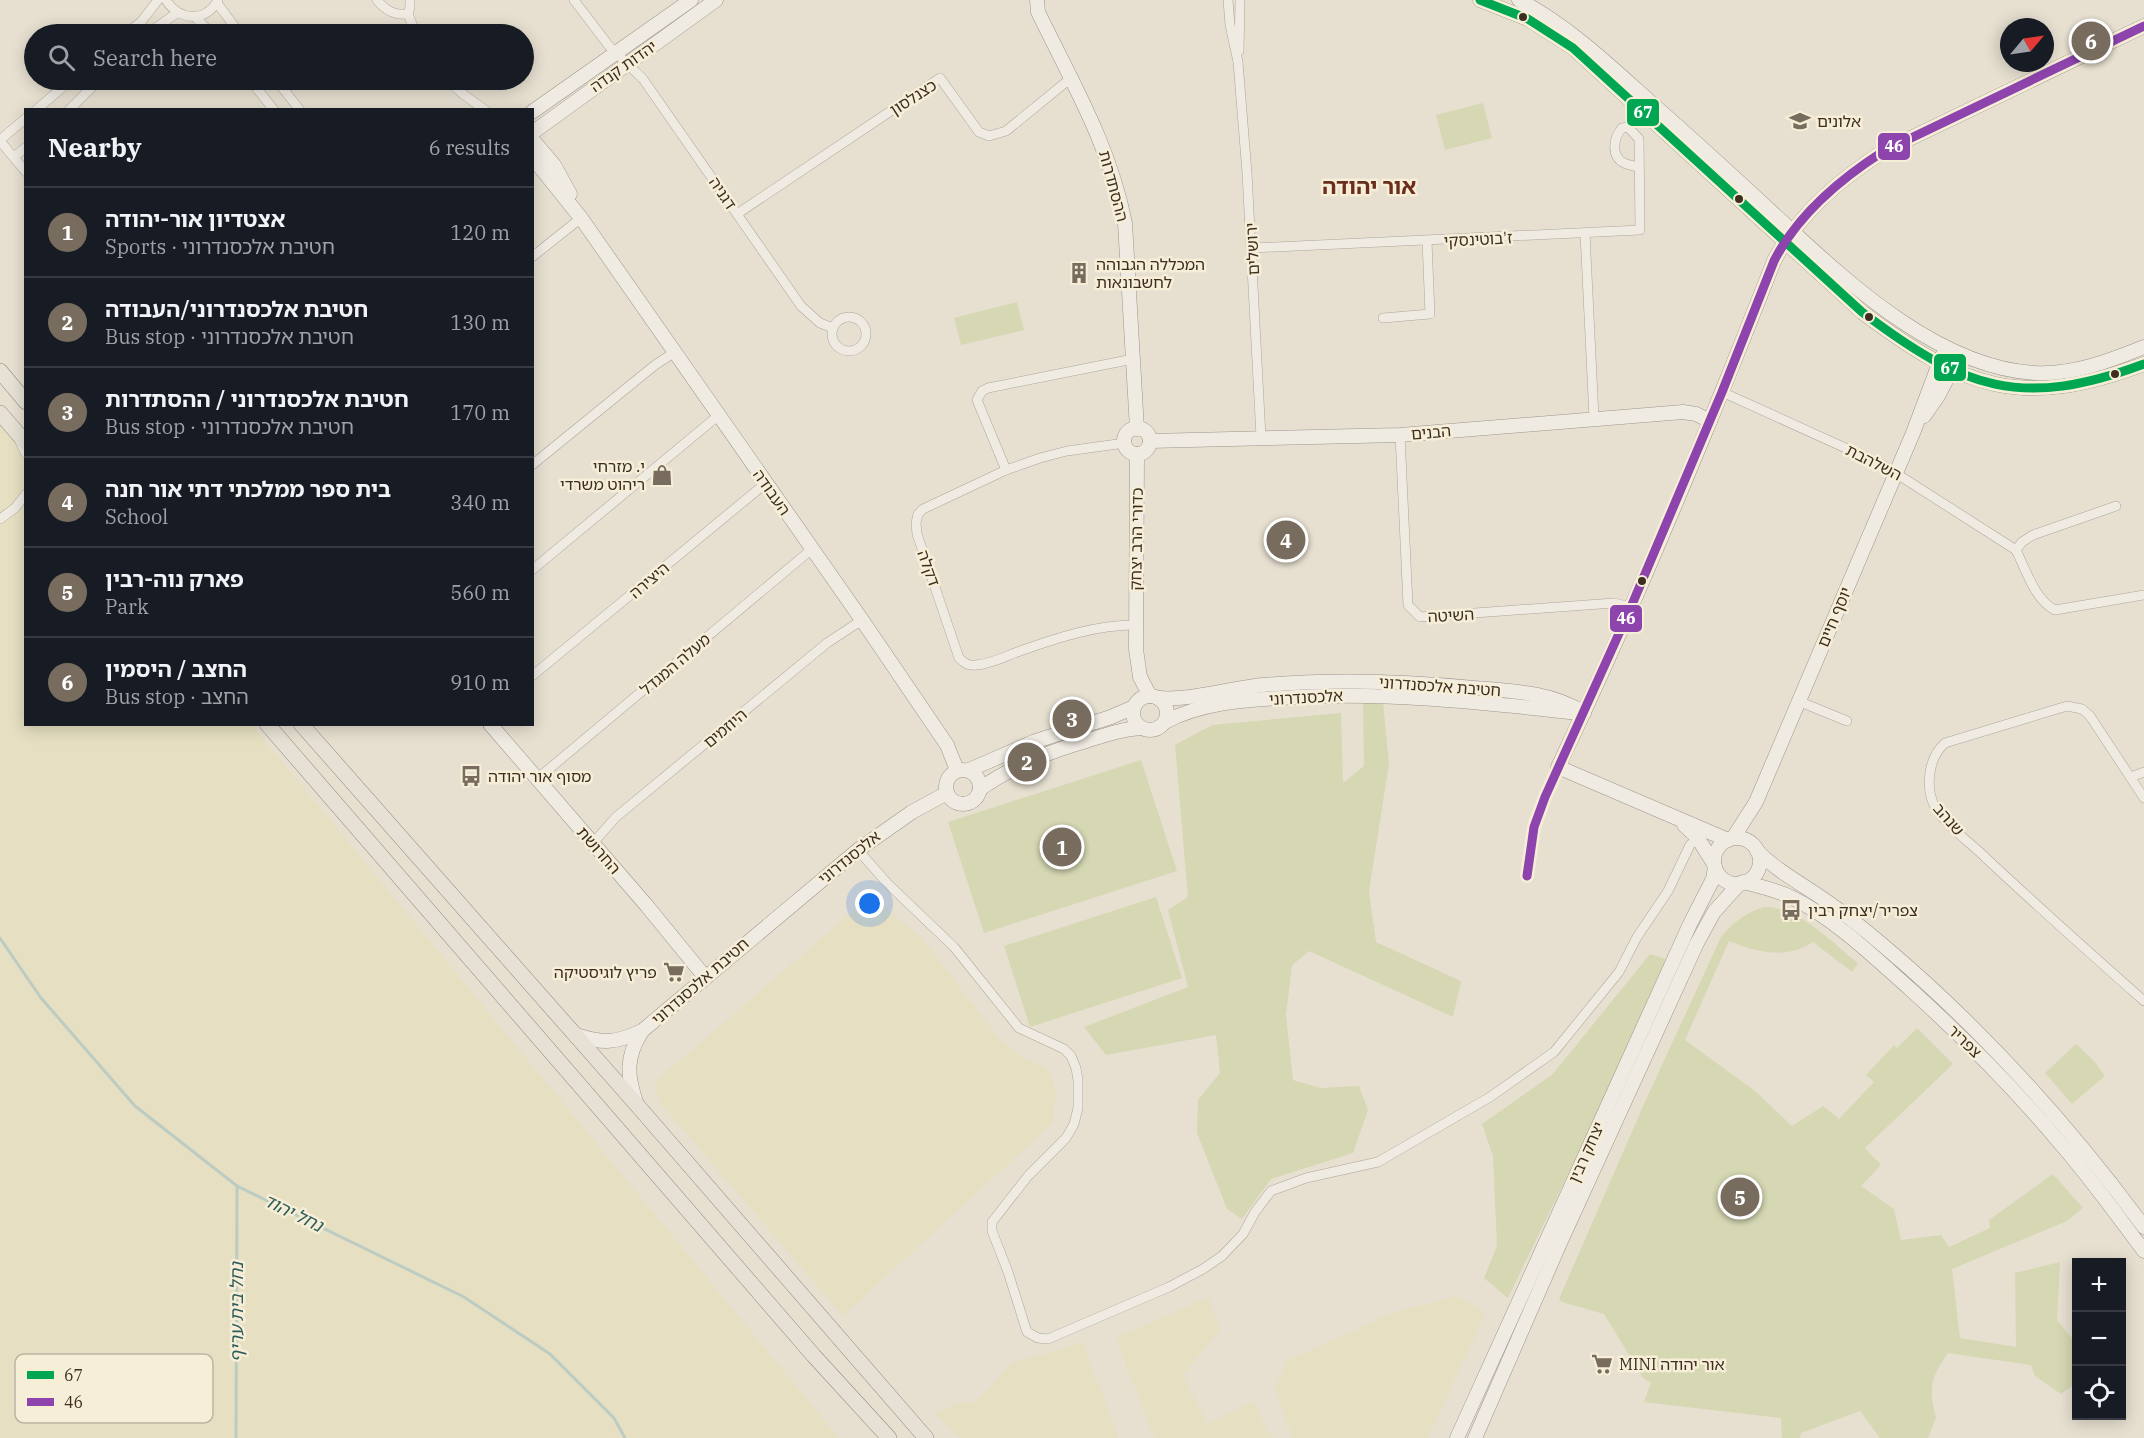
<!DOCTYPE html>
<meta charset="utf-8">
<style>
body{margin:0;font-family:"IBM Plex Serif","Noto Sans Hebrew",serif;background:#242831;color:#f1f3f6}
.controls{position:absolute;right:18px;bottom:18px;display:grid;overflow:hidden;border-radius:0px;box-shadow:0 3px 15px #0003}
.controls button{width:54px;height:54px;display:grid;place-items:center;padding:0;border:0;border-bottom:2px solid #363941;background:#171b24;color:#f1f3f6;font:30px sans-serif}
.compass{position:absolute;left:2000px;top:18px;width:54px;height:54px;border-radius:50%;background:#171b24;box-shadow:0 3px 15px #0003;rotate:61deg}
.you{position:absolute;left:870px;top:904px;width:21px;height:21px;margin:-15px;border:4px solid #fff;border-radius:50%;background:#1a73e8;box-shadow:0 0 0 9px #1a73e833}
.badge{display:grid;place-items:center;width:39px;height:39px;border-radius:50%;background:#786c5e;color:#fff;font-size:20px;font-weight:700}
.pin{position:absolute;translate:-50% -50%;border:3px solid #fff;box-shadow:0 2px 6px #0006}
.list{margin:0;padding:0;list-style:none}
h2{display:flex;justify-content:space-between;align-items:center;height:78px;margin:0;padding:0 24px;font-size:26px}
h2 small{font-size:20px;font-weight:400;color:#9ea1a6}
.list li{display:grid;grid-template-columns:39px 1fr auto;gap:18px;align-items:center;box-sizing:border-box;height:90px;padding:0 24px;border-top:2px solid #363941}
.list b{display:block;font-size:22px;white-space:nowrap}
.list p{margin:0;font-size:20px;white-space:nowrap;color:#9ea1a6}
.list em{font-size:20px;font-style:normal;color:#9ea1a6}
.icon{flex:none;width:33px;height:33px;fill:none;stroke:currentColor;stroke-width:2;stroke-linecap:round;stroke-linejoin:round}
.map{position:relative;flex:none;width:2144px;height:1438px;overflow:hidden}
.search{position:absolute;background:#171b24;box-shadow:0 3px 15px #0003;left:24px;top:24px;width:510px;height:66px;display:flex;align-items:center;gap:15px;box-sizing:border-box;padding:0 21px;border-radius:33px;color:#9ea1a6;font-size:22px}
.panel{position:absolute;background:#171b24;box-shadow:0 3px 15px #0003;left:24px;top:108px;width:510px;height:618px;border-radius:0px}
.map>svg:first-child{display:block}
</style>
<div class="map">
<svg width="2144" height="1438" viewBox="0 0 2144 1438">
<rect width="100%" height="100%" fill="#e7e0d1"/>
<!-- farmland -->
<g fill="#e6dfc2">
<path d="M0 419 25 450 26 724 252 725 839 1438H0Z"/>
<path d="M862 903 884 907 921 937 998 1037 1019 1055 1045 1067 1052 1077 1056 1090 1053 1123 843 1316 660 1103 654 1083Z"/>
<path d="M1455 1296 1486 1312 1428 1438H1293L1275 1389 1287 1361 1392 1313Z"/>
<path d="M1208 1297 1220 1330 1183 1375 1207 1424 1252 1401 1273 1438H1154L1116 1338Z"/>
<path d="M1083 1342 1119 1438H961L934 1414 958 1403 976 1401 1012 1363Z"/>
</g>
<!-- green -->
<g fill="#d6d7b3">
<path d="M1483 103 1492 138 1445 150 1436 115Z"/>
<path d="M1017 302 1024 330 961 345 954 318Z"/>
<path d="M1363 701 1383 702 1389 764 1369 891 1376 942 1461 981 1453 1017 1309 951 1292 965 1286 1015 1293 1080 1321 1088 1359 1086 1368 1110 1353 1153 1271 1179 1242 1219 1227 1209 1197 1133 1198 1100 1220 1073 1216 1035 1106 1055 1084 1027 1188 987 1168 910 1188 897 1175 745 1212 725 1341 713 1343 783 1364 766Z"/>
<path d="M1141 760 1177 871 984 933 948 822Z"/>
<path d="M1156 897 1182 978 1030 1027 1004 946Z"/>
<path d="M1764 907C1798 906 1832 943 1858 963L1852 972 1813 942C1786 960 1757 952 1729 941L1685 1040 1755 1091 1792 1126 1823 1106 1839 1119 1874 1082 1866 1075 1894 1045 1897 1048 1917 1028 1953 1064 1865 1148 1881 1165 1861 1186 1894 1209 1901 1240 1941 1235 1949 1247 1990 1228 1989 1220 2053 1174 2083 1208 2067 1221 1952 1269 1960 1338 2016 1347 2015 1273 2060 1262 2057 1320 2076 1343V1383L2061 1394 2035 1376 2031 1365 1948 1353C1931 1377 1928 1388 1936 1417L1928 1438H1880L1860 1411 1801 1433 1800 1438H1782L1781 1418 1644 1402 1651 1383 1643 1378 1604 1314 1562 1302 1559 1299 1644 1104 1721 937C1732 923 1747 912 1764 907Z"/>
<path d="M1650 954 1671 961 1508 1298 1484 1278 1497 1246 1493 1156 1482 1124 1553 1074Z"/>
<path d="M2076 1044 2094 1061 2105 1076 2072 1104 2045 1073Z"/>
</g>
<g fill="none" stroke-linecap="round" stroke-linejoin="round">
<!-- stream -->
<g stroke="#bcccc2" stroke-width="3">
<path d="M0 938 41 998 135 1106 237 1186 464 1297 550 1354 614 1418 625 1438"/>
<path d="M236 1438 237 1186"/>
</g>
<defs>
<g id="street">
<path d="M166 0C179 21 206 23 218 0"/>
<path d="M377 0C385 10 394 16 408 14L410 7V0"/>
<path d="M574 0 609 46 643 79 801 306 820 323 833 328"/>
<path d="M1228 0 1230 25 1238 62 1247 173 1261 437"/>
<path d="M217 3 240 34"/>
<path d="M408 14 416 34"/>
<path d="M195 17 212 34"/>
<path d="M125 34 141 22 158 0"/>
<path d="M147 34 177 13"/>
<path d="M1239 51 1240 0"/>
<path d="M250 80 274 110"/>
<path d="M276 80 300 110"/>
<path d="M447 80 463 94 485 110"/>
<path d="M36 110 71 80"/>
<path d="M69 110 99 80"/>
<path d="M0 140 26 118"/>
<path d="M0 141 26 172"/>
<path d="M14 157 26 147"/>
<path d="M737 214 940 78 979 132 989 136 1006 131 1071 78"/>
<path d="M1585 233 1594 418"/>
<path d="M1253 248 1640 230 1639 139 1628 127 1622 128C1614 137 1610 156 1624 163 1628 165 1634 166 1638 167"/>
<path d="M532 257 581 218"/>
<circle cx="849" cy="334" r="17"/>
<path d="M1383 318 1430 314 1427 241"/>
<path d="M1722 392 1883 465 2016 550"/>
<path d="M1400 435 1408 605 1420 617 1614 603 1631 607"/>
<path d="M19 439 26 454"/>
<path d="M1125 443 1067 451 1040 458 1006 470 923 509 918 514 916 523 917 534 959 658C964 663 968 666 976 665 991 664 1006 656 1020 651 1057 638 1095 625 1135 625"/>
<path d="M532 465 655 365 675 352"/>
<path d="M1006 470 977 400 982 391 988 388 1133 359"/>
<path d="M2116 506 2033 535 2022 542 2016 550C2026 570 2035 600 2055 610L2144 595"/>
<path d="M0 519 15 508 26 494"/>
<path d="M532 570 719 415"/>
<path d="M532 676 766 483"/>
<path d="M1798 701 1847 721"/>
<path d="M2131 777 2144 772"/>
<path d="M537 779 812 549"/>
<path d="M2144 798 2090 716 2082 709 2067 706 1945 743C1928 758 1925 788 1935 807 1945 825 1972 844 1987 859 2038 907 2091 954 2144 1001"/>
<path d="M593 843 616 817 827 643 862 620"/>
<path d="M858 850 887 883 954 947 1019 1028 1064 1049 1071 1056 1076 1068 1078 1080V1108L1074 1124 1066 1138 1028 1176 992 1222V1231L1008 1272 1027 1332 1038 1338 1048 1339 1169 1287 1203 1269 1222 1256 1243 1234 1255 1212 1271 1191 1306 1178 1378 1162 1490 1097 1554 1052 1619 972 1637 937 1668 891 1690 845 1701 835"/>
<path d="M1527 876 1534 827 1558 767"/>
</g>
<g id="secondary">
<path d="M1037 0 1038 12C1072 82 1110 146 1125 223L1137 429"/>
<path d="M1480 0 1528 19 1573 48 1862 312C1964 389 2021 410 2144 364"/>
<path d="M1519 0C1568 26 1607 63 1648 100 1697 143 1745 187 1792 231 1856 290 1943 368 2035 373 2073 375 2109 361 2144 347"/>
<path d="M532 112 691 0"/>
<path d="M532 133 716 0"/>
<path d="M532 139 554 165 570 194"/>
<path d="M532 157 581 218 862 620 947 745 957 770"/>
<path d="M1924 416 1938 396 1955 363"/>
<circle cx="1137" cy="441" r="13"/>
<path d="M1150 441 1400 435 1683 412 1696 414 1710 421"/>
<path d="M1137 454 1136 649 1140 677 1150 696"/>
<circle cx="1150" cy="713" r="17"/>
<path d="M1159 698C1189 701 1231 688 1263 685 1333 679 1404 681 1474 688 1512 691 1551 692 1584 713"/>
<path d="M1165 722C1200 703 1243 700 1281 698 1381 691 1480 702 1579 713"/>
<path d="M490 724 647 906 705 977"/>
<circle cx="963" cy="787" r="17"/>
<path d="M969 770 1033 742 1111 717 1134 707"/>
<path d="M980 789C1012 766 1048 752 1086 741 1105 735 1122 729 1141 728"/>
<path d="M1684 825 1697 837 1714 864"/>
<path d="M1733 838 1756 802 1913 433 1942 356"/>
<circle cx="1737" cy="861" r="23"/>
<path d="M1728 840 1558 767C1637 602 1707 432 1774 261 1798 214 1840 179 1884 151L2144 26"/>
<path d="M1757 851C1775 869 1795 880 1816 894 1840 910 1863 928 1885 947 1983 1030 2068 1124 2144 1227"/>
<path d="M1743 882C1759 886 1776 890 1791 897 1835 919 1874 957 1910 989 1963 1037 2014 1088 2060 1143 2090 1177 2116 1214 2144 1251"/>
<path d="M576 1035C604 1044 615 1043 642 1031L858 850 912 812 947 793"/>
<path d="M637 1105C627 1076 625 1058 642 1031"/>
<path d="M1457 1438 1690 924 1713 879 1715 867"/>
<path d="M1475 1438 1560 1243 1697 943 1714 912 1740 883"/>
</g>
<g id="primary">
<path d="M0 371 26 402"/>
<path d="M0 413 26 443"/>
<path d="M267 724 814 1356 889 1438"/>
<path d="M301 724 637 1105 926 1438"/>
</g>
</defs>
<!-- street casing -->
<use href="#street" stroke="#ada599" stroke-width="10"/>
<!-- secondary casing -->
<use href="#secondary" stroke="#9c958a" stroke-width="15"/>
<!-- primary casing -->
<use href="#primary" stroke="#928b80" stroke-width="16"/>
<!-- street -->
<use href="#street" stroke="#efebe3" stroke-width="9"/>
<!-- secondary -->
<use href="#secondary" stroke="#efebe3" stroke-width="14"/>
<!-- primary -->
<use href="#primary" stroke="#e6e1d4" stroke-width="15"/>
<defs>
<path id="bus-1" d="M1480 0 1528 19 1573 48 1862 312C1964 389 2021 410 2144 364"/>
<path id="bus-2" d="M1527 876 1534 827 1545 797 1631 607 1722 392 1774 261C1798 214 1840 179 1884 151L2144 26"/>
</defs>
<!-- bus-1 casing -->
<use href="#bus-1" stroke="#f7eed8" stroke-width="14"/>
<!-- bus-2 casing -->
<use href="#bus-2" stroke="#f7eed8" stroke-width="14"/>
<!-- bus-1 -->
<use href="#bus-1" stroke="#00a651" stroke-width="9"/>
<!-- bus-2 -->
<use href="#bus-2" stroke="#8e44ad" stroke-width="9"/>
</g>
<!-- icons -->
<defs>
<symbol id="school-bare" viewBox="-9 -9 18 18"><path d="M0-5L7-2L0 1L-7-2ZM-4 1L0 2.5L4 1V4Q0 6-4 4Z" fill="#786c5e" stroke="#f7eed8" stroke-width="2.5" paint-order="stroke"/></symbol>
<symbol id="building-bare" viewBox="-9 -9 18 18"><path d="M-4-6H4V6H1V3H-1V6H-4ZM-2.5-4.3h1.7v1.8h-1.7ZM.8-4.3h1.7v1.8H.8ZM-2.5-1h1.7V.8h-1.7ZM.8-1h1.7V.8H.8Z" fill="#786c5e" stroke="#f7eed8" stroke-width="2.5" paint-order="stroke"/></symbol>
<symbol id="shop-bare" viewBox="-9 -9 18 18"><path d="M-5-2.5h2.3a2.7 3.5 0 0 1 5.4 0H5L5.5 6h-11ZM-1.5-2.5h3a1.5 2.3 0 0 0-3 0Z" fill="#786c5e" stroke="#f7eed8" stroke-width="2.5" paint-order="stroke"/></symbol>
<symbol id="bus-bare" viewBox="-9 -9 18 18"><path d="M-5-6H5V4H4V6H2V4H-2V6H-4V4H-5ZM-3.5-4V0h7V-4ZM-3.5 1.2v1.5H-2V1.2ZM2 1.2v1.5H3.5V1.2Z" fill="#786c5e" stroke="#f7eed8" stroke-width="2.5" paint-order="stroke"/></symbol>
<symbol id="supermarket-bare" viewBox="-9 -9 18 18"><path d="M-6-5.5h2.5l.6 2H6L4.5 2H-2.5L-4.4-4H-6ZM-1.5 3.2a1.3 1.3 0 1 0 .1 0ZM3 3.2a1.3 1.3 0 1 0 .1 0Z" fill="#786c5e" stroke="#f7eed8" stroke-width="2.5" paint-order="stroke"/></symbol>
</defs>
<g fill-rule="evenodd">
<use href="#school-bare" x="1785" y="106" width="30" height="30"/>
<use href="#building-bare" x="1064" y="258" width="30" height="30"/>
<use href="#shop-bare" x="647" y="460" width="30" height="30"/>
<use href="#bus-bare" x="456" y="761" width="30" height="30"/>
<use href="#bus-bare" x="1776" y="895" width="30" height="30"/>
<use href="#supermarket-bare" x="659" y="957" width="30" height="30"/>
<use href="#supermarket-bare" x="1587" y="1349" width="30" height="30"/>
</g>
<!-- markers -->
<g fill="#3d2e20" stroke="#f7eed8" stroke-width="2">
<circle cx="1523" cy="17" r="5"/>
<circle cx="1739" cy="199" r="5"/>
<circle cx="1869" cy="317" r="5"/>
<circle cx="2115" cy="374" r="5"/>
<circle cx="1642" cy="581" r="5"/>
</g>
<g text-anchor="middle" stroke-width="5" stroke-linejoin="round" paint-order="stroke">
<!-- street labels -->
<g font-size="16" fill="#3d2e20" stroke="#f7eed8">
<text transform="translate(623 66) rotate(-35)" y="6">יהדות קנדה</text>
<text transform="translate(913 97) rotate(-33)" y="6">כצנלסון</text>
<text transform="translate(1114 186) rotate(75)" y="6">ההסתדרות</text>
<text transform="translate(723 193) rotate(56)" y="6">דגניה</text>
<text transform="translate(1478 239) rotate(-3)" y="6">ז'בוטינסקי</text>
<text transform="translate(1252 249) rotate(-93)" y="6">ירושלים</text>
<text transform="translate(1431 432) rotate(-5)" y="6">הבנים</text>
<text transform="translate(1874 462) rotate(27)" y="6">השלהבת</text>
<text transform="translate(772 492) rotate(55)" y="6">העבודה</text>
<text transform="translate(1136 539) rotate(-89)" y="6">כדורי הרב יצחק</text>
<text transform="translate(929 568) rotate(70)" y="6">דקלה</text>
<text transform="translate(649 580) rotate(-40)" y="6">היצירה</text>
<text transform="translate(1451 615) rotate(-3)" y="6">השיטה</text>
<text transform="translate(1834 617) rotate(-67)" y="6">יוסף חיים</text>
<text transform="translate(675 664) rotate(-40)" y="6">מעלה המגדל</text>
<text transform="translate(1440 686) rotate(4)" y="6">חטיבת אלכסנדרוני</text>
<text transform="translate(1306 697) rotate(-3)" y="6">אלכסנדרוני</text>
<text transform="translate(725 728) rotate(-40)" y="6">היוזמים</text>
<text transform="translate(1949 819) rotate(49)" y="6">שנהב</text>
<text transform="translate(599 850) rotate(49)" y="6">החרושת</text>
<text transform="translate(849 857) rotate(-39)" y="6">אלכסנדרוני</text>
<text transform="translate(700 981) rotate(-41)" y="6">חטיבת אלכסנדרוני</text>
<text transform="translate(1965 1041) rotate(44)" y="6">צפריר</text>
<text transform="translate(1586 1152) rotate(-66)" y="6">יצחק רבין</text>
</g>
<!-- poi labels -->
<g font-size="16" fill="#3d2e20" stroke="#f7eed8" text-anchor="start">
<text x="1817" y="127">אלונים</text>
<text x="1096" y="270">המכללה הגבוהה<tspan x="1096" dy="18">לחשבונאות</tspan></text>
<text x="645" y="472" text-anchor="end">י. מזרחי<tspan x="645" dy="18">ריהוט משרדי</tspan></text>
<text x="488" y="782">מסוף אור יהודה</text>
<text x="1808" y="916">צפריר/יצחק רבין</text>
<text x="657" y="978" text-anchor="end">פריץ לוגיסטיקה</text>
<text x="1619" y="1370">MINI אור יהודה</text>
</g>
<!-- water labels -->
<g font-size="18" font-style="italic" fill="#2f5d5a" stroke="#f7eed8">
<text transform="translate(293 1213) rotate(26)" y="6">נחל יהוד</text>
<text transform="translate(237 1312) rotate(-90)" y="6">נחל בית עריף</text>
</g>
<!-- district labels -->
<g font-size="22" font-weight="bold" fill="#6b2e1e" stroke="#f7eed8">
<text x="1369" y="194">אור יהודה</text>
</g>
</g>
<!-- legend -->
<rect x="15" y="1354" width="198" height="69" rx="9" fill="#f7eed8" stroke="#bfb4a1" stroke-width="1.5"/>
<rect x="27" y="1371" width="27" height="8" fill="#00a651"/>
<rect x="27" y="1398" width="27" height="8" fill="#8e44ad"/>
<g font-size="16" fill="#3d2e20">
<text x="64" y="1381">67</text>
<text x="64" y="1408">46</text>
</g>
<g stroke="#f7eed8" stroke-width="2">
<rect x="1626" y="98" width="34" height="29" rx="6" fill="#00a651"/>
<rect x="1877" y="132" width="34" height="29" rx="6" fill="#8e44ad"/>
<rect x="1933" y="353" width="34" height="29" rx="6" fill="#00a651"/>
<rect x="1609" y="604" width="34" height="29" rx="6" fill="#8e44ad"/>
</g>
<g font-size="16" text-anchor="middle" font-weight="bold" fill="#fff">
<text x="1643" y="118">67</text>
<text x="1894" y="152">46</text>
<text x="1950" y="374">67</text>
<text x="1626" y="624">46</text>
</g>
</svg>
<div class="controls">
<button>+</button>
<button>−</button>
<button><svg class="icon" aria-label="locate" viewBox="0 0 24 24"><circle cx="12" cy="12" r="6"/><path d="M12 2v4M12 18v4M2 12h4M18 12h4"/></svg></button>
</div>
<svg class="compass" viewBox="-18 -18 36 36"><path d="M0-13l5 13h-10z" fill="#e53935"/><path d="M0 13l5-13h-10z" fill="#9ea1a6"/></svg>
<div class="you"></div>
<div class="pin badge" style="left:1062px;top:847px">1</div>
<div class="pin badge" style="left:1027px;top:762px">2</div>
<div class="pin badge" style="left:1072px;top:719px">3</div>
<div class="pin badge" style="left:1286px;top:540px">4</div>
<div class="pin badge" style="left:1740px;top:1197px">5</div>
<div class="pin badge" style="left:2091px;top:41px">6</div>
<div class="search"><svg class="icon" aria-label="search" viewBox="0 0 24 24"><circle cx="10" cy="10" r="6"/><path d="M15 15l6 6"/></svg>Search here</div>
<section class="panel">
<h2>Nearby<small>6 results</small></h2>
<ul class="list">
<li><span class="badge">1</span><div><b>אצטדיון אור-יהודה</b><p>Sports · חטיבת אלכסנדרוני</p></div><em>120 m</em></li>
<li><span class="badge">2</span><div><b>חטיבת אלכסנדרוני/העבודה</b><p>Bus stop · חטיבת אלכסנדרוני</p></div><em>130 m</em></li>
<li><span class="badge">3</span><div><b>חטיבת אלכסנדרוני / ההסתדרות</b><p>Bus stop · חטיבת אלכסנדרוני</p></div><em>170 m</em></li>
<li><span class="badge">4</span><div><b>בית ספר ממלכתי דתי אור חנה</b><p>School</p></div><em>340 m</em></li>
<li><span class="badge">5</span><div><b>פארק נוה-רבין</b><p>Park</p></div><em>560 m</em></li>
<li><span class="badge">6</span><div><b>החצב / היסמין</b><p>Bus stop · החצב</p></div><em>910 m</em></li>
</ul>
</section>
</div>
